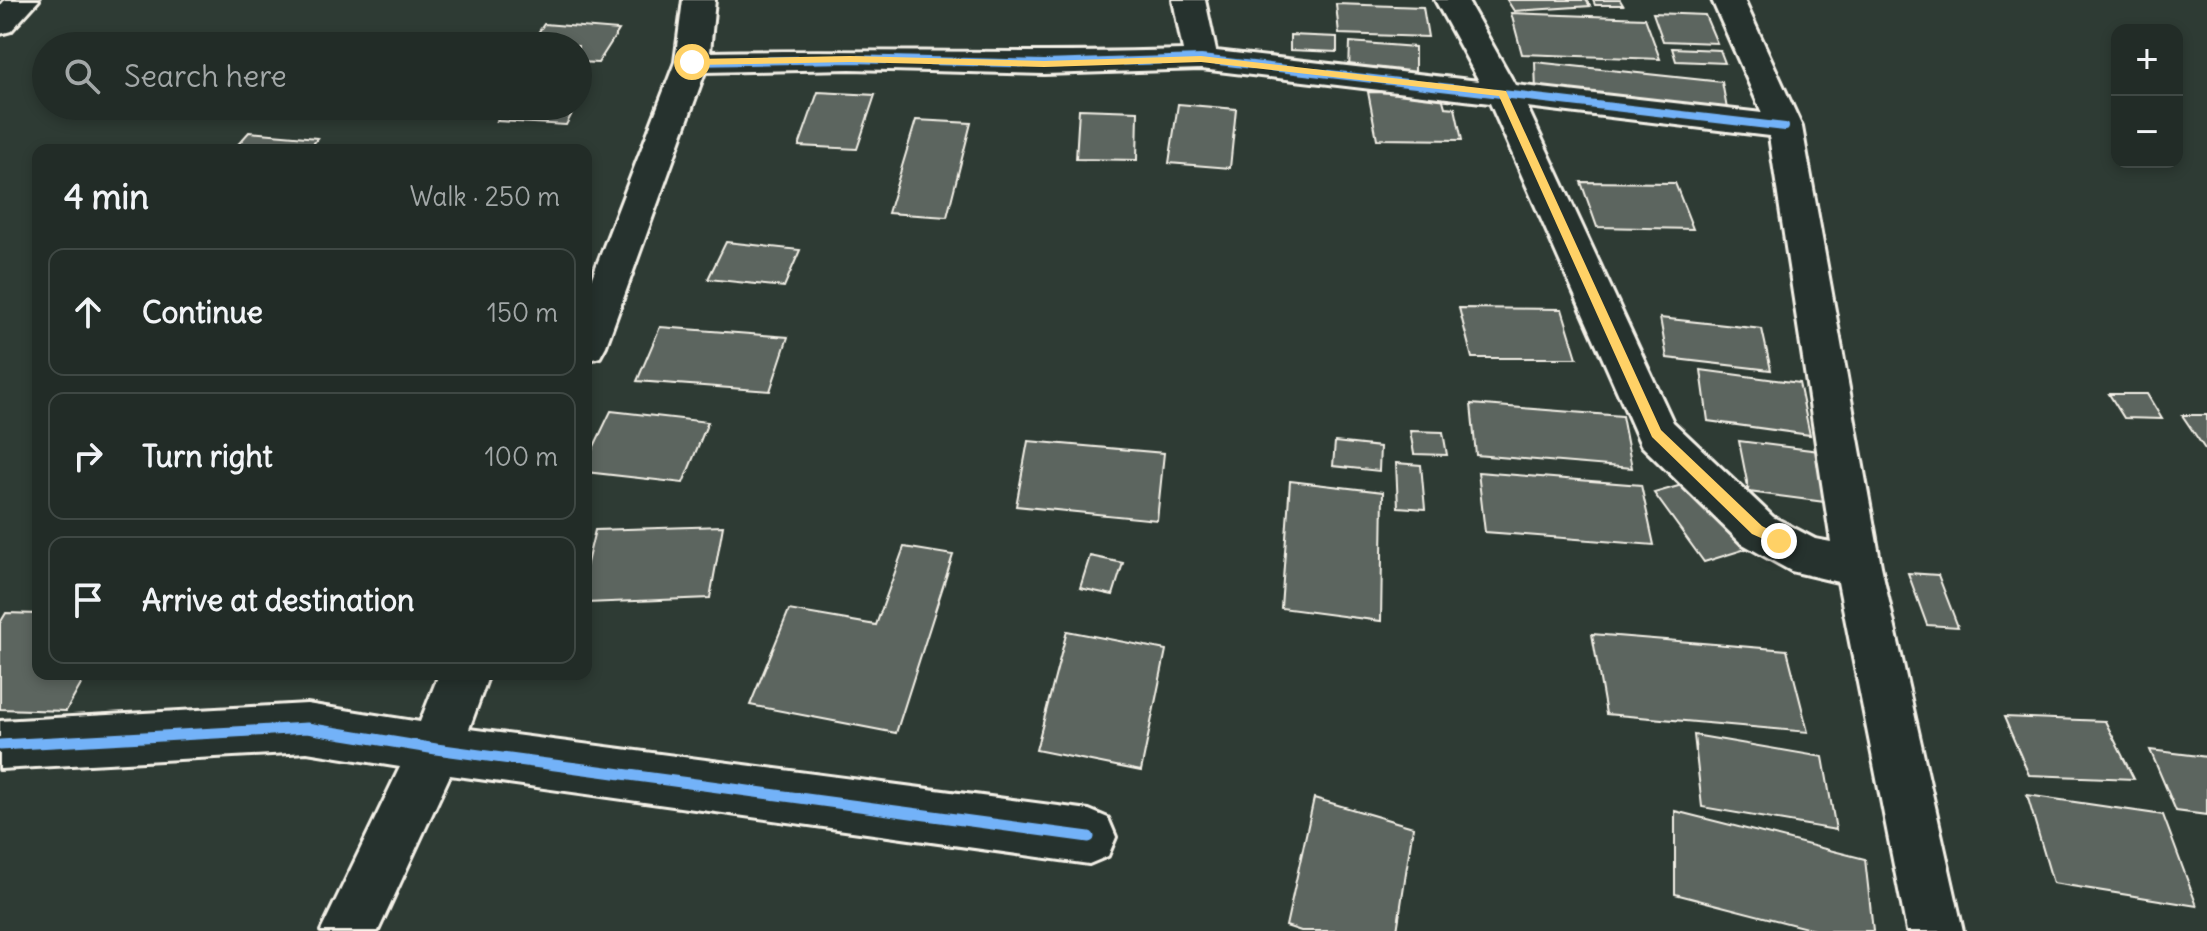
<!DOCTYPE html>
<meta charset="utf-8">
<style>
body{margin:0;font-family:Delius,sans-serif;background:#2a342f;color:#f1f3f6}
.controls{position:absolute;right:24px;top:24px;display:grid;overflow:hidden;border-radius:16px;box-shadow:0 4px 12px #0003}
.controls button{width:72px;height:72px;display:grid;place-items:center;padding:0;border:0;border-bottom:2px solid #3f4844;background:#222c27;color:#f1f3f6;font:40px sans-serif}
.stop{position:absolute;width:24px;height:24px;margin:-18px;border:6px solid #ffd166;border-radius:50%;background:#fff}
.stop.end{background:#ffd166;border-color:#fff;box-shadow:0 2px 8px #0008}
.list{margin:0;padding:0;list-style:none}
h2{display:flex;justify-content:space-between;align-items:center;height:104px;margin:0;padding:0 32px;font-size:34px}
h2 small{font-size:26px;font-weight:400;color:#a2a7a7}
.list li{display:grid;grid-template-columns:52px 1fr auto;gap:24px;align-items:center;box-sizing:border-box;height:128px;margin:0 16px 16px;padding:0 16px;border:2px solid #3f4844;border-radius:16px}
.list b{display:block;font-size:30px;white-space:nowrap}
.list em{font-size:26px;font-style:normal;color:#a2a7a7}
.icon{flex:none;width:44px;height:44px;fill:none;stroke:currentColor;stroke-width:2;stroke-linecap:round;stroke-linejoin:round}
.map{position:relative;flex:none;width:2207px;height:931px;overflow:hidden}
.search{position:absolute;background:#222c27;box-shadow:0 4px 12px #0003;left:32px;top:32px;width:560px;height:88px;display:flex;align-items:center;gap:20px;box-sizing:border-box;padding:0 28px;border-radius:44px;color:#a2a7a7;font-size:30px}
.panel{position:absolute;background:#222c27;box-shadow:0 4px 12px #0003;left:32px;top:144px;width:560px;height:536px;border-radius:16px}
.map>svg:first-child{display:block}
</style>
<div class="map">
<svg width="2207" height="931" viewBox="0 0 2207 931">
<rect width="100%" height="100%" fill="#2e3b34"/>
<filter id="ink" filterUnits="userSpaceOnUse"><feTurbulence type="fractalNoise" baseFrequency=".0125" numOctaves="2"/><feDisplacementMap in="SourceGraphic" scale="16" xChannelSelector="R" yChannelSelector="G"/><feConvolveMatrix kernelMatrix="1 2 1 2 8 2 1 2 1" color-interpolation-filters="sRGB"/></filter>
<g filter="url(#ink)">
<!-- building -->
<g fill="#5c655e" stroke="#f4f1e8" stroke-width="2">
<path d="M1507 0H1586L1590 6 1514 11Z"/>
<path d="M1593 0H1620L1623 5H1595Z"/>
<path d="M1336 4 1423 7 1428 37 1339 34Z"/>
<path d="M1511 13 1645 18 1660 59 1522 54Z"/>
<path d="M1653 13 1705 15 1717 43 1663 41Z"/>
<path d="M544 24 619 30 598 63 578 62V46H529Z"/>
<path d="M447 35 518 41 514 46H439Z"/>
<path d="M1290 35 1337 37V52L1290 50Z"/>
<path d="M1350 42 1415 47V77L1349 71Z"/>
<path d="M1672 48 1720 50 1725 63 1676 61Z"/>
<path d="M1535 62 1722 82 1728 114 1536 93Z"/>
<path d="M818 92 875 95 857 149 799 146Z"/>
<path d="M1368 92 1441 93 1445 107 1455 108 1462 140 1377 139Z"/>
<path d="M1178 104 1236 109 1230 168 1169 163Z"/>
<path d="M506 106H576L566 125 497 121Z"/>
<path d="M1079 109 1138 111 1137 160 1076 159Z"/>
<path d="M916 120 971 123 947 217 888 213Z"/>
<path d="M249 132 318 138 308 150H233Z"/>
<path d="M1581 182 1675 183 1693 229 1597 227Z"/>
<path d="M726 242 800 250 784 287 708 279Z"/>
<path d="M1459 308 1562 309 1577 358H1472Z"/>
<path d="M1660 318 1762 329 1771 370 1667 358Z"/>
<path d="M660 327 788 337 770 391 637 381Z"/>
<path d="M1701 370 1799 383 1810 435 1708 421Z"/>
<path d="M2109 394H2147L2162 419 2124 418Z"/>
<path d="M1471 404 1622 416 1632 468 1476 455Z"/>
<path d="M611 411 708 422 683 483 586 472V463Z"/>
<path d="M2182 415H2207V452Z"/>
<path d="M1410 431 1443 432 1447 455 1414 454Z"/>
<path d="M1028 441 1164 453 1157 520 1016 506Z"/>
<path d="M1739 441 1827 452 1840 504 1749 492Z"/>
<path d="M1335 442 1380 447 1379 471 1333 466Z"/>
<path d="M1396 463 1421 465 1425 509 1398 507Z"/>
<path d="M1478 472 1641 485 1654 545 1485 532Z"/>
<path d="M1290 481 1383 492 1381 621 1281 608Z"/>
<path d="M1696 481 1746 549 1704 562 1654 493Z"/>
<path d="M723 526 710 598 586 603V567L595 530Z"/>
<path d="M904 547 953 555 896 733 750 705 789 610 876 625Z"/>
<path d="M1090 556 1123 563 1113 595 1080 588Z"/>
<path d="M1908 573 1938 575 1958 627 1927 625Z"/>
<path d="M6 613 38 614V674H87L66 711 0 709V623Z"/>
<path d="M1067 631 1166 650 1141 771 1036 750Z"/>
<path d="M1592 634 1787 650 1808 732 1606 714Z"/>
<path d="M2004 717 2105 721 2134 779 2029 775Z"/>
<path d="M1694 735 1823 757 1836 830 1702 807Z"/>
<path d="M2150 750 2207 757V815L2176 811Z"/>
<path d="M2027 795 2163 815 2197 906 2053 883Z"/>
<path d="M1314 798 1413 827 1397 931H1301L1286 926Z"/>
<path d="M1675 811 1865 859 1873 931H1818L1675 894Z"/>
</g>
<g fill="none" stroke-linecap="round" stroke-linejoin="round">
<defs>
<g id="minor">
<path d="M5 0H39L11 31 0 34V6Z"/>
<path d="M683 0H715L710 52C867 49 1025 55 1183 50L1173 0H1205L1216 51 1479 81 1435 0H1467L1515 85 1762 113 1712 0H1744L1802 127 1881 566 1963 931H1907L1838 582 1791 571 1741 543 1641 445 1490 103 1201 69 1044 74 850 69 705 72 606 346 600 357 586 361V293L675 62ZM1527 107 1769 136 1831 542 1815 539 1773 517 1673 422Z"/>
<path d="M439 674H489L469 729 1089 810 1108 818 1116 837 1108 856 1089 864 450 775 378 931H321L400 767 307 752 0 769V721L307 704 420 722Z"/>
</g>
</defs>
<!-- minor casing -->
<use href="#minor" stroke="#f4f1e8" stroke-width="6"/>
<!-- minor -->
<use href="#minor" fill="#26332d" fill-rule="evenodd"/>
<defs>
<path id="cycleway-far1" d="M692 62 850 59 1044 64 1201 59 1785 127"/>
<path id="cycleway" d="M0 745 307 728 436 749 1089 837"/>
</defs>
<!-- cycleway-far1 casing -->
<use href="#cycleway-far1" stroke="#26332d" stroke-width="12"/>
<!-- cycleway casing -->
<use href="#cycleway" stroke="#26332d" stroke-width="16"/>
<!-- cycleway-far1 -->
<use href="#cycleway-far1" stroke="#73b2f8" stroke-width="8"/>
<!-- cycleway -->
<use href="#cycleway" stroke="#73b2f8" stroke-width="11"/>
</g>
</g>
<!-- route -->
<path fill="#ffd166" d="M850 56 1044 61 1201 56 1506 91 1661 430 1762 526 1783 537V545L1779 546 1752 534 1652 437 1499 96 1201 62 1044 67 850 62 692 65 687 62 692 59Z"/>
</svg>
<div class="controls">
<button>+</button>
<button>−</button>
</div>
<div class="stop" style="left:692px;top:62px"></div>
<div class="stop end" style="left:1779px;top:541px"></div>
<div class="search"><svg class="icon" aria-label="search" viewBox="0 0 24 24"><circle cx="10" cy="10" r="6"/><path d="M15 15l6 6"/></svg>Search here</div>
<section class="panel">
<h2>4 min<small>Walk · 250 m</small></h2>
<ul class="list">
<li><svg class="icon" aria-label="ahead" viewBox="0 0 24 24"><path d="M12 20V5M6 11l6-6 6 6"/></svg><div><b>Continue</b></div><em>150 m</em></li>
<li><svg class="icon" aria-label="right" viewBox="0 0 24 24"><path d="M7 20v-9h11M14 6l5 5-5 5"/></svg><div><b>Turn right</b></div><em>100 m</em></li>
<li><svg class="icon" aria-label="arrive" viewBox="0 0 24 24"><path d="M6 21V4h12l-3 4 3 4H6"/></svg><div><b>Arrive at destination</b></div></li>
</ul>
</section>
</div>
